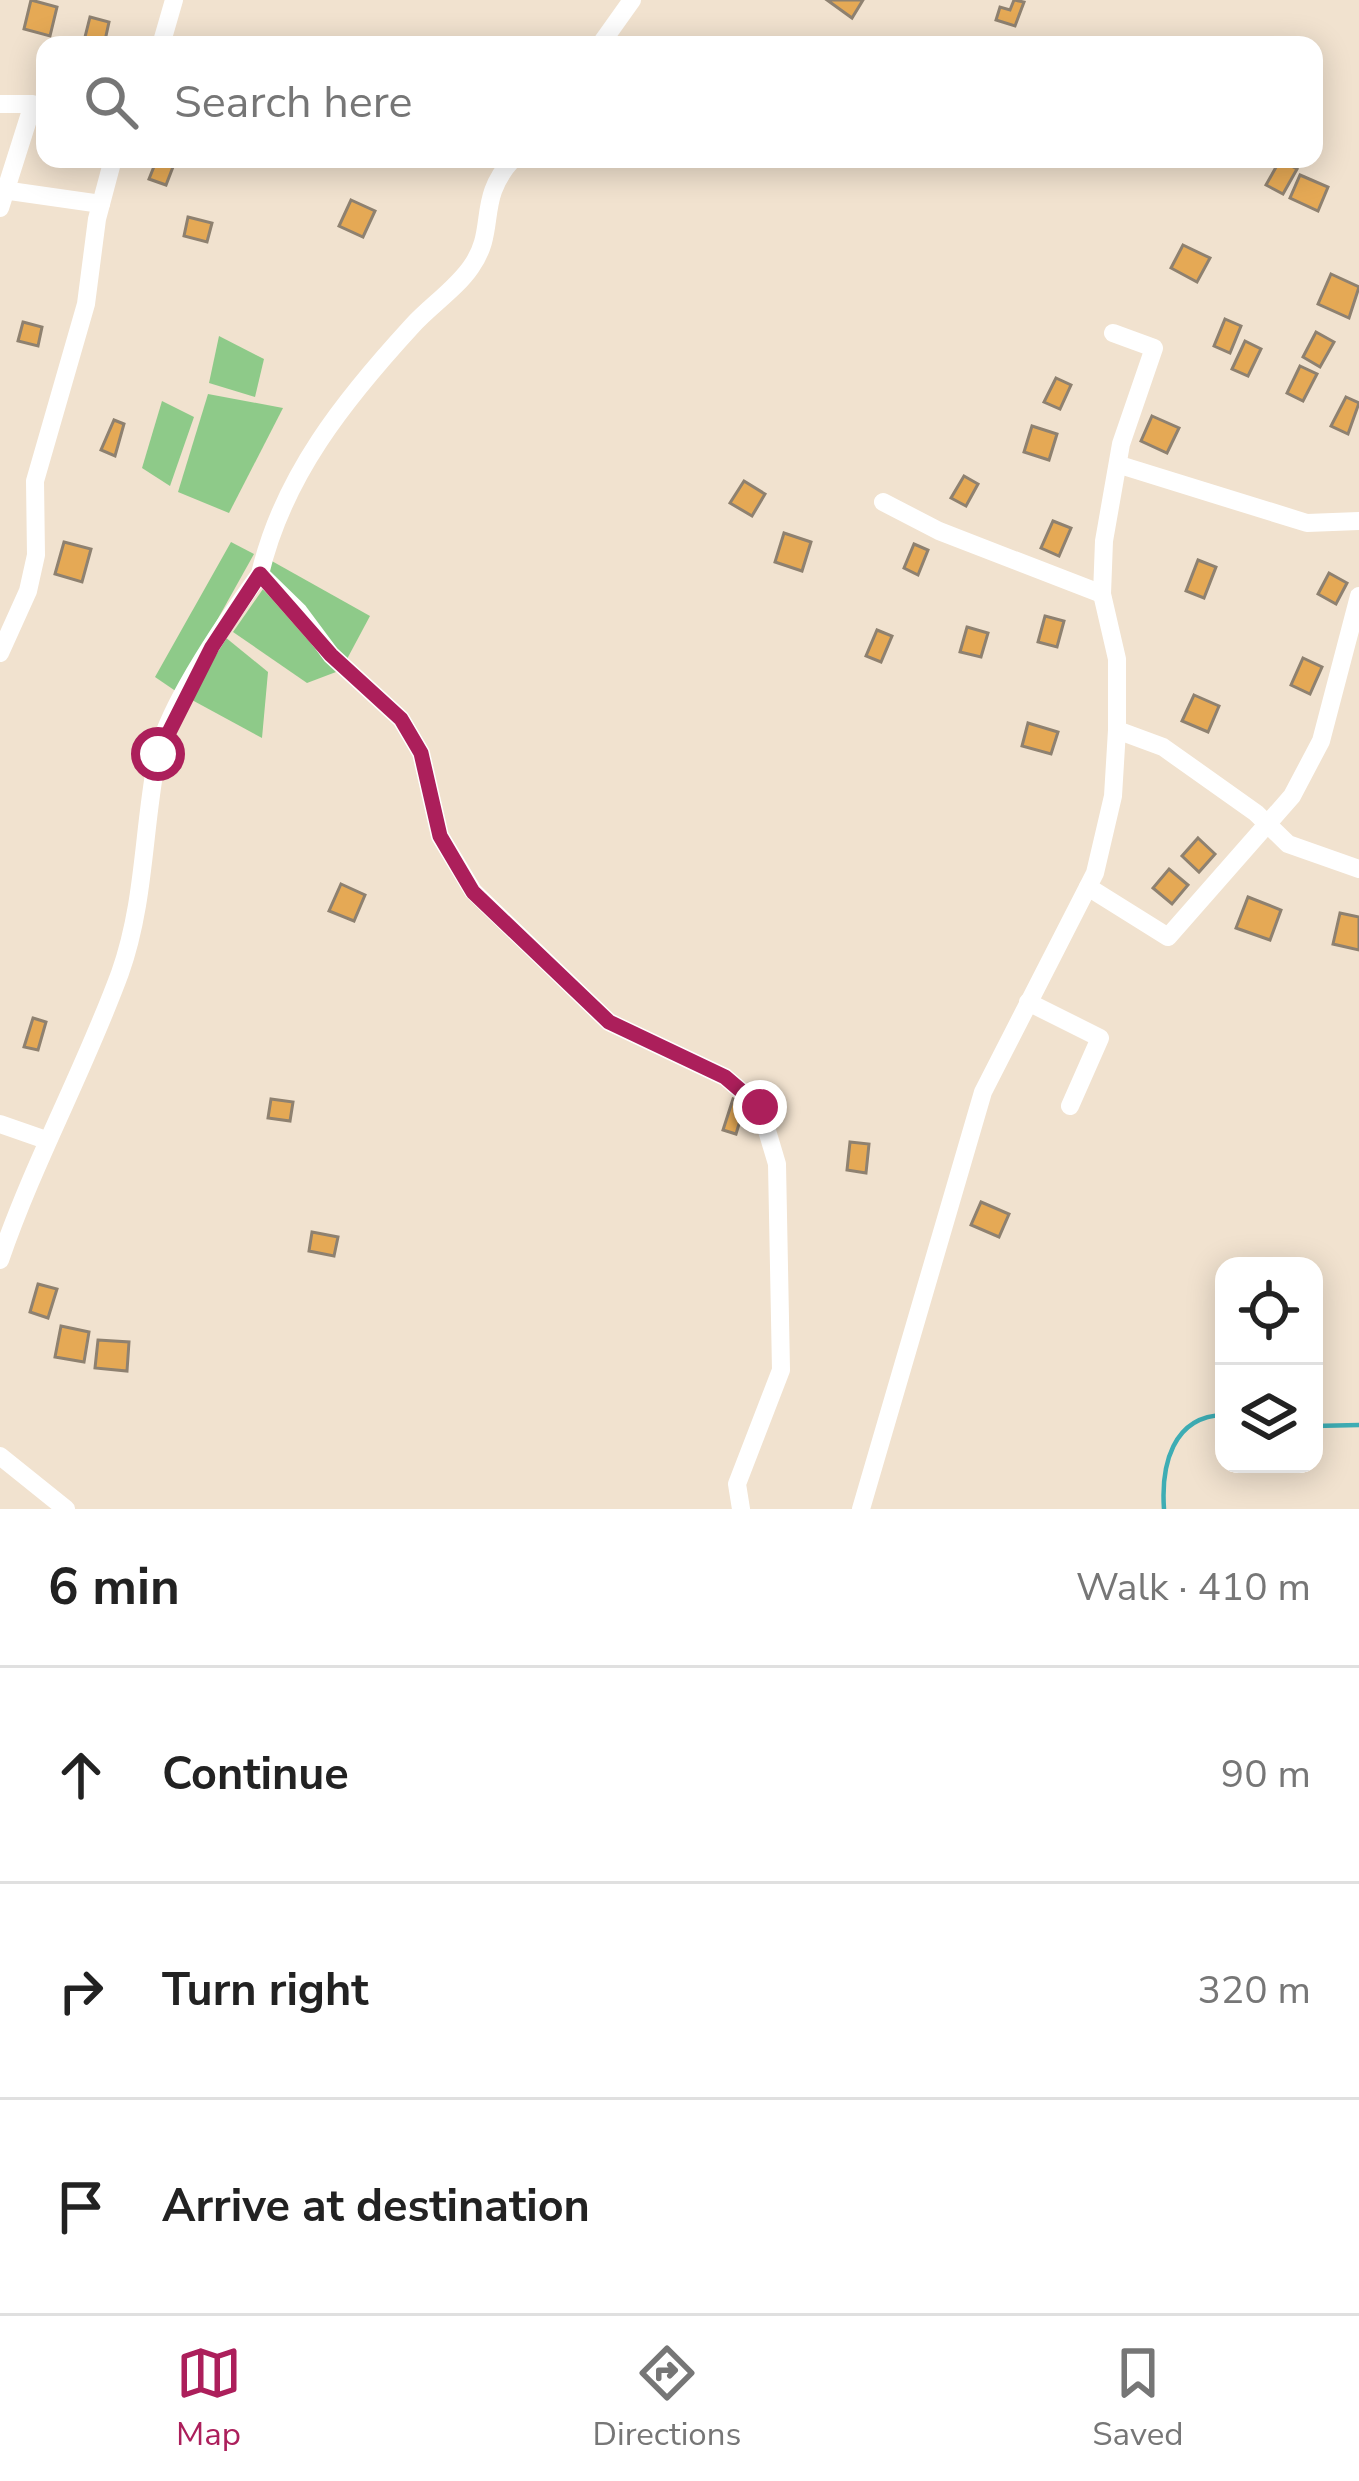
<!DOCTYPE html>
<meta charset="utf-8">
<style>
body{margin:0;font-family:"Nunito Sans",sans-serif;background:#f2f2f2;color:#222}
.controls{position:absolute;right:36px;bottom:36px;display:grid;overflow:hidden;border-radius:24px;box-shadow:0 6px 30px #0003}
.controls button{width:108px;height:108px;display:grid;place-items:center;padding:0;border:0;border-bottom:3px solid #e0e0e0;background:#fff;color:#222;font:60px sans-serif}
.stop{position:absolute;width:36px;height:36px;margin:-27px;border:9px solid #ac1f5b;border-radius:50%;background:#fff}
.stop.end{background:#ac1f5b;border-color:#fff;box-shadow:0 3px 12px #0008}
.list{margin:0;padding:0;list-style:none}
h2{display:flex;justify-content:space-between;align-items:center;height:156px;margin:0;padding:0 48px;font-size:51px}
h2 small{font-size:39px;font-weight:400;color:#767676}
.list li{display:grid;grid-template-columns:78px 1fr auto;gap:36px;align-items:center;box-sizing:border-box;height:216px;padding:0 48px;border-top:3px solid #e0e0e0}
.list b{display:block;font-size:45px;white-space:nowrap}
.list em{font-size:39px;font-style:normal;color:#767676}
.icon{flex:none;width:66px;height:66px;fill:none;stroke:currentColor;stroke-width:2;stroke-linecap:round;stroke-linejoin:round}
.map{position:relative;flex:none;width:1359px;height:1509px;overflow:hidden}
.search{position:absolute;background:#fff;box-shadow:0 6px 30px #0003;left:36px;right:36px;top:36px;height:132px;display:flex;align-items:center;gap:30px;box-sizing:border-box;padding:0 42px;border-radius:24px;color:#767676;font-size:45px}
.sheet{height:804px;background:#fff}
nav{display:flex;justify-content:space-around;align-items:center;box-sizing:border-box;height:168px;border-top:3px solid #e0e0e0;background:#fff;font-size:33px;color:#767676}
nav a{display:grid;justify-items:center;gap:6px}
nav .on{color:#ac1f5b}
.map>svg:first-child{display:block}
</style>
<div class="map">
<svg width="1359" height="1509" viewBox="0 0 1359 1509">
<rect width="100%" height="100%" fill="#f1e2cf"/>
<!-- green -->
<g fill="#8eca89">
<path d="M219 336 264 359 255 397 209 383Z"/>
<path d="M208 394 283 408 229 513 178 492Z"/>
<path d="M162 401 194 417 170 486 142 468Z"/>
<path d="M231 542 254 554 177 692 155 677Z"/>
<path d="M270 560 370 616 347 659 266 572Z"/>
<path d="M263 589 336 672 307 683 233 632Z"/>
<path d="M225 637 268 672 262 738 192 700Z"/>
</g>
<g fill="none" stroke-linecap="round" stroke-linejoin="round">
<!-- stream -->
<g stroke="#3eadb4" stroke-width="4.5">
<path d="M1314 1426 1359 1425"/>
<path d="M1164 1509C1161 1466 1172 1416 1224 1415"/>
</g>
</g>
<!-- building -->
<g fill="#e5a955" stroke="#8e8170" stroke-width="3">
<path d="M31 0 57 7 50 36 24 29Z"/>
<path d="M827 0H863L852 18Z"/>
<path d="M1014 0 1024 2 1015 26 996 20 1000 7 1010 10Z"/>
<path d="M90 17 109 22 104 45H83Z"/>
<path d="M157 159H176L166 185 149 179Z"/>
<path d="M1280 160 1297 169 1283 194 1266 185Z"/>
<path d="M1300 175 1328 187 1318 211 1290 198Z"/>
<path d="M351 200 375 211 363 237 339 226Z"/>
<path d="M188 217 212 223 207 242 184 236Z"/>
<path d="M1183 245 1210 258 1197 282 1171 268Z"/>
<path d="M1331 274 1359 287 1349 318 1318 304Z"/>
<path d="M1225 319 1241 326 1230 353 1214 346Z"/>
<path d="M23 322 42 327 38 346 18 341Z"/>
<path d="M1316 332 1334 342 1320 367 1303 357Z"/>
<path d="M1245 341 1261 349 1248 376 1232 369Z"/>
<path d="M1300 366 1317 374 1303 401 1287 393Z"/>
<path d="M1056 378 1071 385 1060 409 1044 402Z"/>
<path d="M1346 397 1359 403 1348 434 1331 426Z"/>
<path d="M1152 416 1179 428 1167 453 1141 441Z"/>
<path d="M114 420 124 424 115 456 101 450Z"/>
<path d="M1032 426 1057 434 1049 460 1024 452Z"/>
<path d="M964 476 978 484 966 506 951 498Z"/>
<path d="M744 481 765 494 752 516 730 503Z"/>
<path d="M1053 521 1071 528 1059 556 1041 548Z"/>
<path d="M784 533 811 542 802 571 775 562Z"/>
<path d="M64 542 91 549 82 582 55 574Z"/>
<path d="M914 544 928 550 918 575 904 568Z"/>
<path d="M1198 560 1216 567 1204 598 1186 591Z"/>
<path d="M1329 573 1347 583 1336 604 1318 594Z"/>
<path d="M1045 616 1064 621 1057 647 1038 642Z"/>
<path d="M967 627 988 633 981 657 960 652Z"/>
<path d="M877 630 892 636 881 662 866 656Z"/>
<path d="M1303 658 1322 667 1310 694 1291 685Z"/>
<path d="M1194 695 1219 706 1208 732 1182 721Z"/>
<path d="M1028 723 1058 732 1051 754 1022 746Z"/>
<path d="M1198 838 1215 854 1199 872 1182 856Z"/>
<path d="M1169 869 1188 885 1172 904 1153 888Z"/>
<path d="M341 884 365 895 354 921 329 911Z"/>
<path d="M1248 897 1281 910 1270 940 1236 928Z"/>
<path d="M1340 913 1359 917V950L1333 944Z"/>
<path d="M33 1018 46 1022 38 1050 24 1047Z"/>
<path d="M271 1099 293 1102 290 1121 268 1118Z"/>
<path d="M733 1099 745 1104 736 1134 723 1130Z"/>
<path d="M850 1142 869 1144 866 1173 847 1170Z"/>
<path d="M981 1202 1009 1214 999 1237 971 1225Z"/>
<path d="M312 1232 338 1237 334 1256 309 1251Z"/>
<path d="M38 1284 57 1289 48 1318 30 1312Z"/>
<path d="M61 1326 89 1332 84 1362 55 1357Z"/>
<path d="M98 1340 129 1342 127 1371 95 1368Z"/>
</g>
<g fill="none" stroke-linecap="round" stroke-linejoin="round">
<!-- street -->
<g stroke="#fff" stroke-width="18">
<path d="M161 45 174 0"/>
<path d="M600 45 632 0"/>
<path d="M0 104H33L0 208"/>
<path d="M513 159C475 200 498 229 471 267 456 289 430 306 412 326 345 399 283 476 260 574L299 612 331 655 401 719 421 753 440 836 473 891 609 1022 725 1077 760 1107 777 1164 781 1370 737 1484 741 1509"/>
<path d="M3 190 101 204"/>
<path d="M1120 465 1307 523 1359 521"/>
<path d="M883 502 939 531 1102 594"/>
<path d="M0 653 28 591 36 555 35 481 86 304 97 219 113 159"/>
<path d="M1117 730 1163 747 1256 813 1288 844 1359 869"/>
<path d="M1088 887 1168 937 1292 796 1321 741 1359 596"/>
<path d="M1028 1002 1100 1038 1070 1106"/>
<path d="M0 1124 46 1140"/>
<path d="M0 1260C34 1161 84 1071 120 973 145 903 143 829 157 757 167 707 229 617 260 574"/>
<path d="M0 1456 66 1509"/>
<path d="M861 1509 983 1092 1095 873 1113 796 1117 730V659L1102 594 1104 541 1121 444 1154 348 1113 333"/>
</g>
</g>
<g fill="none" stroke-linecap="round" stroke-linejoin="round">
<!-- route -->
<path stroke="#ac1f5b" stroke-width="15" d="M158 754 212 647 260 574 331 655 401 719 421 753 440 836 473 892 609 1022 725 1077 760 1107"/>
</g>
</svg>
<div class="controls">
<button><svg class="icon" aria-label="locate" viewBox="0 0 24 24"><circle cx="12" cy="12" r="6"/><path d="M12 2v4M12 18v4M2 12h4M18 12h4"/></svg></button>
<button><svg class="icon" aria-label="layers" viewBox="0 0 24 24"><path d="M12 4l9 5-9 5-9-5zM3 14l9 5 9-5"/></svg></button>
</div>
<div class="stop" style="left:158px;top:754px"></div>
<div class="stop end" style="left:760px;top:1107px"></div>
<div class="search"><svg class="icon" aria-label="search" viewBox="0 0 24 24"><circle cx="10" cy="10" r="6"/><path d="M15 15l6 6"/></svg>Search here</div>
</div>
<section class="sheet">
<h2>6 min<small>Walk · 410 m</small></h2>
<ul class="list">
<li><svg class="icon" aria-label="ahead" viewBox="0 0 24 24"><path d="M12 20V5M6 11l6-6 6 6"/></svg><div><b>Continue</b></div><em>90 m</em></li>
<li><svg class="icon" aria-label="right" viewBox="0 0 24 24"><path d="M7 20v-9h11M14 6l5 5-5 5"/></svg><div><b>Turn right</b></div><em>320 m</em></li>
<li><svg class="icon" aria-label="arrive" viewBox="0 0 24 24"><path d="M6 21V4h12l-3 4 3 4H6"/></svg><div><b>Arrive at destination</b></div></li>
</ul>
</section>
<nav>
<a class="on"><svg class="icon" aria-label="map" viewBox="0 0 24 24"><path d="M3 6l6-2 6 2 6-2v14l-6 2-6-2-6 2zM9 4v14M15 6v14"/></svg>Map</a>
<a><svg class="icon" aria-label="directions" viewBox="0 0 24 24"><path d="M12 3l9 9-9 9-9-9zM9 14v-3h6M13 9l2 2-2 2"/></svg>Directions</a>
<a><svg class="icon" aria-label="saved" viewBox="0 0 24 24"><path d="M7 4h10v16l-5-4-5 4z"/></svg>Saved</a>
</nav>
